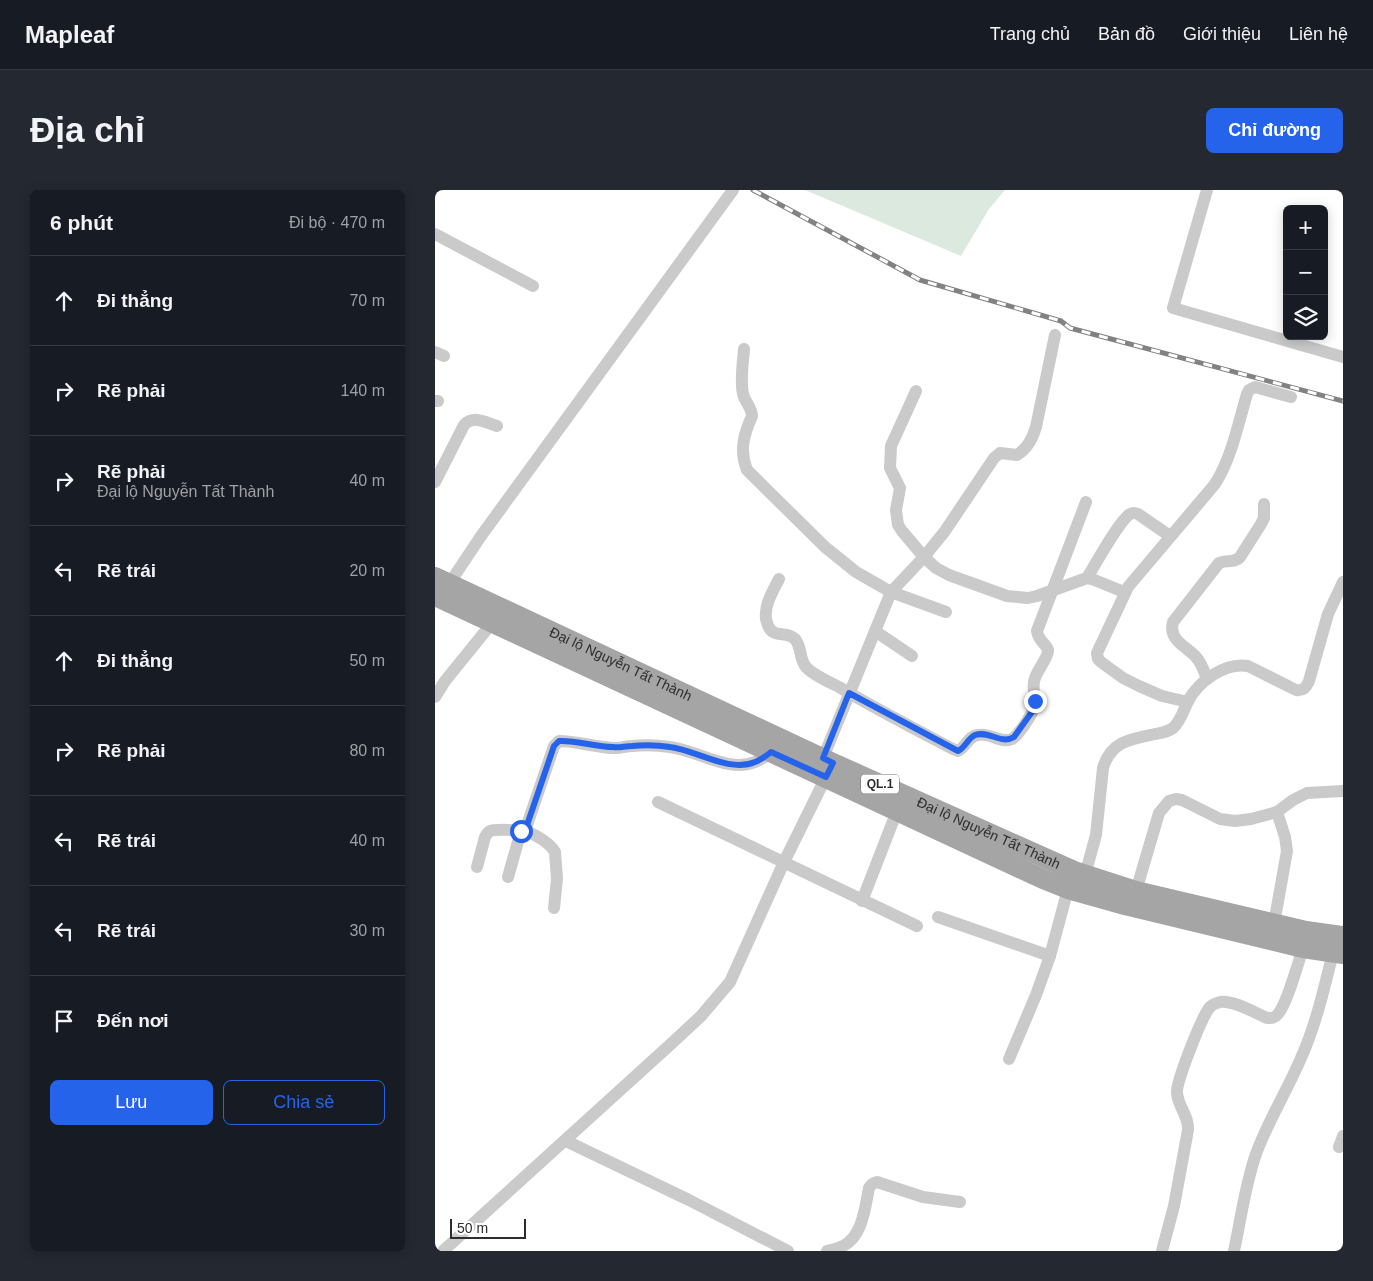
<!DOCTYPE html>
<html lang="vi">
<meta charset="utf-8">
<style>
body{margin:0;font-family:Arial,sans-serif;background:#242831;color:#f1f3f6}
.controls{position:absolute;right:15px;top:15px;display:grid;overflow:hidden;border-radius:8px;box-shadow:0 2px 12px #0003}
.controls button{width:45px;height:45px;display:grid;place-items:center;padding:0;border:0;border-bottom:1px solid #363941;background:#171b24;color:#f1f3f6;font:25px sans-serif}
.scale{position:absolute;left:15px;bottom:12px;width:76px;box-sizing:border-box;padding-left:5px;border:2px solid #2d2d2d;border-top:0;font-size:14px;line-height:18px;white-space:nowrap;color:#2d2d2d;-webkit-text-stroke:4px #fff;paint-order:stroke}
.stop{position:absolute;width:15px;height:15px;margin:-11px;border:4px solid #2563eb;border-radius:50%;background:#fff}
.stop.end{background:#2563eb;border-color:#fff;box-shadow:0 1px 5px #0008}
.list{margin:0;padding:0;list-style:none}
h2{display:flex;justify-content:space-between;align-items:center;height:65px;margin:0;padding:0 20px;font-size:21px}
h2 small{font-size:16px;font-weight:400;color:#9ea1a6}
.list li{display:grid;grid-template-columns:32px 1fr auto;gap:15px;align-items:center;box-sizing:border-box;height:90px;padding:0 20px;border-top:1px solid #363941}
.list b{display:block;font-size:19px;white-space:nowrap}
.list p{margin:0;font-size:16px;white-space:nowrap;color:#9ea1a6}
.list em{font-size:16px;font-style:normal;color:#9ea1a6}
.actions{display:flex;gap:10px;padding:15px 20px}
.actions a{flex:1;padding:11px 0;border:1px solid #2563eb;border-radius:8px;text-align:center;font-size:18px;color:#2563eb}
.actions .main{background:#2563eb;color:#fff}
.icon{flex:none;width:28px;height:28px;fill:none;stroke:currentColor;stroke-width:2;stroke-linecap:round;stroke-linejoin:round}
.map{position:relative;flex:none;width:908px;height:1061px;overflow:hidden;border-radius:8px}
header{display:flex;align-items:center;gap:30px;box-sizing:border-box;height:70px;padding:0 25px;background:#171b24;border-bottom:1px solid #363941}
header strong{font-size:24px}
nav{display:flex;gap:28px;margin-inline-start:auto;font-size:18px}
.intro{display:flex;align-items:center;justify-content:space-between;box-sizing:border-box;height:120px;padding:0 30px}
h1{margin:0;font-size:35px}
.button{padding:12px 22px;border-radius:8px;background:#2563eb;color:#fff;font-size:18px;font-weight:700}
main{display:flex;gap:30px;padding:0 30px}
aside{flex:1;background:#171b24;border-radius:8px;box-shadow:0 2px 12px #0003}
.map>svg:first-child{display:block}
</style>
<header>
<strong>Mapleaf</strong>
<nav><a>Trang chủ</a><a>Bản đồ</a><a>Giới thiệu</a><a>Liên hệ</a></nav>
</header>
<div class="intro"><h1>Địa chỉ</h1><a class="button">Chỉ đường</a></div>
<main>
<aside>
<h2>6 phút<small>Đi bộ · 470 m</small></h2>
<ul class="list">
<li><svg class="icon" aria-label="ahead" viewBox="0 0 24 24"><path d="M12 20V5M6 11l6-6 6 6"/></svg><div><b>Đi thẳng</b></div><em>70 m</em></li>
<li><svg class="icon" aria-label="right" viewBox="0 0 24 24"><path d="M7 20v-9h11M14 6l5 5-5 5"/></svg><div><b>Rẽ phải</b></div><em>140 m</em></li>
<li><svg class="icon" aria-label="right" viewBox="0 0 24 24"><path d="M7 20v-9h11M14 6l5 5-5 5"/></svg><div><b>Rẽ phải</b><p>Đại lộ Nguyễn Tất Thành</p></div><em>40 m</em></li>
<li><svg class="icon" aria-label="left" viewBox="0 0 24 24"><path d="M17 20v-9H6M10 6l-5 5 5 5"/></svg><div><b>Rẽ trái</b></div><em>20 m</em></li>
<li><svg class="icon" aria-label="ahead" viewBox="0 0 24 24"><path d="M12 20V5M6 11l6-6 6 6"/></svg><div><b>Đi thẳng</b></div><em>50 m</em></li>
<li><svg class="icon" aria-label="right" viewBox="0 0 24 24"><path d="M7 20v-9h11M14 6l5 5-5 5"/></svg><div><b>Rẽ phải</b></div><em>80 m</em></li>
<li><svg class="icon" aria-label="left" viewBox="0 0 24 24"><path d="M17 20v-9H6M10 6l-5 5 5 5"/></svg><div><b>Rẽ trái</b></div><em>40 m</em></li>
<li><svg class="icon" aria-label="left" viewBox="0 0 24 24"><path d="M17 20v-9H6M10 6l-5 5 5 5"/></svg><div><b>Rẽ trái</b></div><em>30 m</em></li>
<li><svg class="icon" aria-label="arrive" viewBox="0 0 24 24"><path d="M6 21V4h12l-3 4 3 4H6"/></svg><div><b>Đến nơi</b></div></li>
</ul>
<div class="actions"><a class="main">Lưu</a><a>Chia sẻ</a></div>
</aside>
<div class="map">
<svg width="908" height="1061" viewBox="0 0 908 1061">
<rect width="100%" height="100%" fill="#fff"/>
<!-- green -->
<path fill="#dce9df" d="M370 0H570L554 19 526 66Z"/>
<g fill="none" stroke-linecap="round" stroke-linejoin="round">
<!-- street -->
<g stroke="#cacaca" stroke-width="12">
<path d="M772 0 738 118 908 167"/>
<path d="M0 44 98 96"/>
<path d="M309 159C308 173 305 190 308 204 310 212 317 218 317 226 309 244 304 260 312 280L390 357 421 382 456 402 511 422"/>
<path d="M0 162 9 166"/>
<path d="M481 201 456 256 455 278 465 298 461 320 463 335 467 341 489 367 501 378 514 385 572 406 593 408 602 406 652 388 657 389 689 402"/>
<path d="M0 211H3"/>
<path d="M0 292 29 235C39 225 50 232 62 236"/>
<path d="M652 388C660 375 684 331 695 324 699 322 699 323 703 324L735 346"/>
<path d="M344 389C338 401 329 415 331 429 336 452 349 439 360 449 367 457 364 469 371 477 378 485 394 492 404 497 441 519 480 539 518 559L523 561C531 557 533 546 543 545 554 542 566 554 577 549 584 545 599 522 600 514 601 505 596 497 600 488 602 481 614 466 613 460 611 453 603 451 602 441L651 312"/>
<path d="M11 400 14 394 46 346 298 0"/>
<path d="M440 441 477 466"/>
<path d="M772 489C769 481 767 474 761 467 751 456 733 450 738 432L784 373C792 369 799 374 805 367L826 334 829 328V314"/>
<path d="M0 507 10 491 57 433"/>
<path d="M753 512 727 506 704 496 688 488 666 472 663 469 662 463 693 397 780 294C797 267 803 234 812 204L814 200 820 197 856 207"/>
<path d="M388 568 456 402 489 367 510 341 559 268 565 263 582 265C593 258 597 249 601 237L620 145"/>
<path d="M223 612 482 736"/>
<path d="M90 641 119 556 124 551C143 551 162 558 181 558 187 558 192 556 197 556 209 555 222 555 235 557 261 560 294 583 320 572 326 570 331 566 336 562"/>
<path d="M42 677 50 647C52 644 52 643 55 641 59 639 86 640 91 641 101 645 115 653 120 662L122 689 119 718"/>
<path d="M650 685 661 645 668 578C676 551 696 549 720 544 726 543 733 542 738 538 746 531 749 519 753 511 764 491 790 472 813 476L861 500C868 501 871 498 874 491L893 424 908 392"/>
<path d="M73 687 86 641"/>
<path d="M701 701 724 623 734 611 741 609 747 610 785 629 800 631 816 629 842 622 858 610 872 603 908 601"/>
<path d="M427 711 462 621"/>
<path d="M503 727 615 766"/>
<path d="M839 734 852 661 850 647 842 622"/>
<path d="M574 869 601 805 615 766 633 699"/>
<path d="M131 951 254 1010 353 1061"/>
<path d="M904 957 908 946"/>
<path d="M8 1061 237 853 266 826 295 792 349 672 391 587"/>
<path d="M392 1061C397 1060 403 1059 408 1056 428 1046 430 1017 434 998 436 994 438 993 442 992L488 1007 525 1012"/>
<path d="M727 1061 739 1016 753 940C754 926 743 917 742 903 741 892 767 826 775 817 778 814 781 813 785 812 799 810 820 823 832 828 837 828 840 828 843 824 852 814 863 773 868 758"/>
<path d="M799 1061C806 1029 810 995 821 964 833 931 852 901 866 868 881 835 889 798 898 763"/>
</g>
<!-- primary -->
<g stroke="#a5a5a5" stroke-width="20">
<path id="s1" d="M0 387 398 573 639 681 701 701 871 741 908 746"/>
<path d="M0 406 608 689 633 699 690 715 868 758 908 764"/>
</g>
<defs>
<path id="rail" d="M318 0 485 90 626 131 635 138 908 211"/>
</defs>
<!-- rail casing -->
<use href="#rail" stroke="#828282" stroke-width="5"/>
<!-- rail -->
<use href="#rail" stroke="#fff" stroke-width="3" stroke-dasharray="9" stroke-linecap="butt"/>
</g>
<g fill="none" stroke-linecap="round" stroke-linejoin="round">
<!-- route -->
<path stroke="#2563eb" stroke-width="6" d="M86 641H90L119 556 124 551C142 550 160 557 178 557 184 558 190 556 197 556 209 555 222 555 235 557 261 560 294 583 320 572 326 570 331 566 336 562L391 587 398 573 388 568 414 503 523 561C530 558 533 548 540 545 554 540 566 555 579 547L599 519 600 511"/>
</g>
<g text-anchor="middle" stroke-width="5" stroke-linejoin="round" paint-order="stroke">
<!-- shield labels -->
<rect fill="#fff" stroke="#6c6c6c" stroke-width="1" x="426" y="584.5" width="38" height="19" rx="4"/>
<g font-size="12" font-weight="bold" fill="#2d2d2d">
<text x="445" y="598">QL.1</text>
</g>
<!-- street labels -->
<g font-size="14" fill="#2d2d2d" stroke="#fff">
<text dy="5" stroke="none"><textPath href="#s1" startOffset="205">Đại lộ Nguyễn Tất Thành</textPath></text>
<text dy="5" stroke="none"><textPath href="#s1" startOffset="610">Đại lộ Nguyễn Tất Thành</textPath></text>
</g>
</g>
</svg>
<div class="controls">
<button>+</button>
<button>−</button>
<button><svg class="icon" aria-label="layers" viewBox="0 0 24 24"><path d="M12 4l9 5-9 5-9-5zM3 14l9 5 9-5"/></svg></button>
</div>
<div class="scale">50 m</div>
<div class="stop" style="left:86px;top:641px"></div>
<div class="stop end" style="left:600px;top:511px"></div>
</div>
</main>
